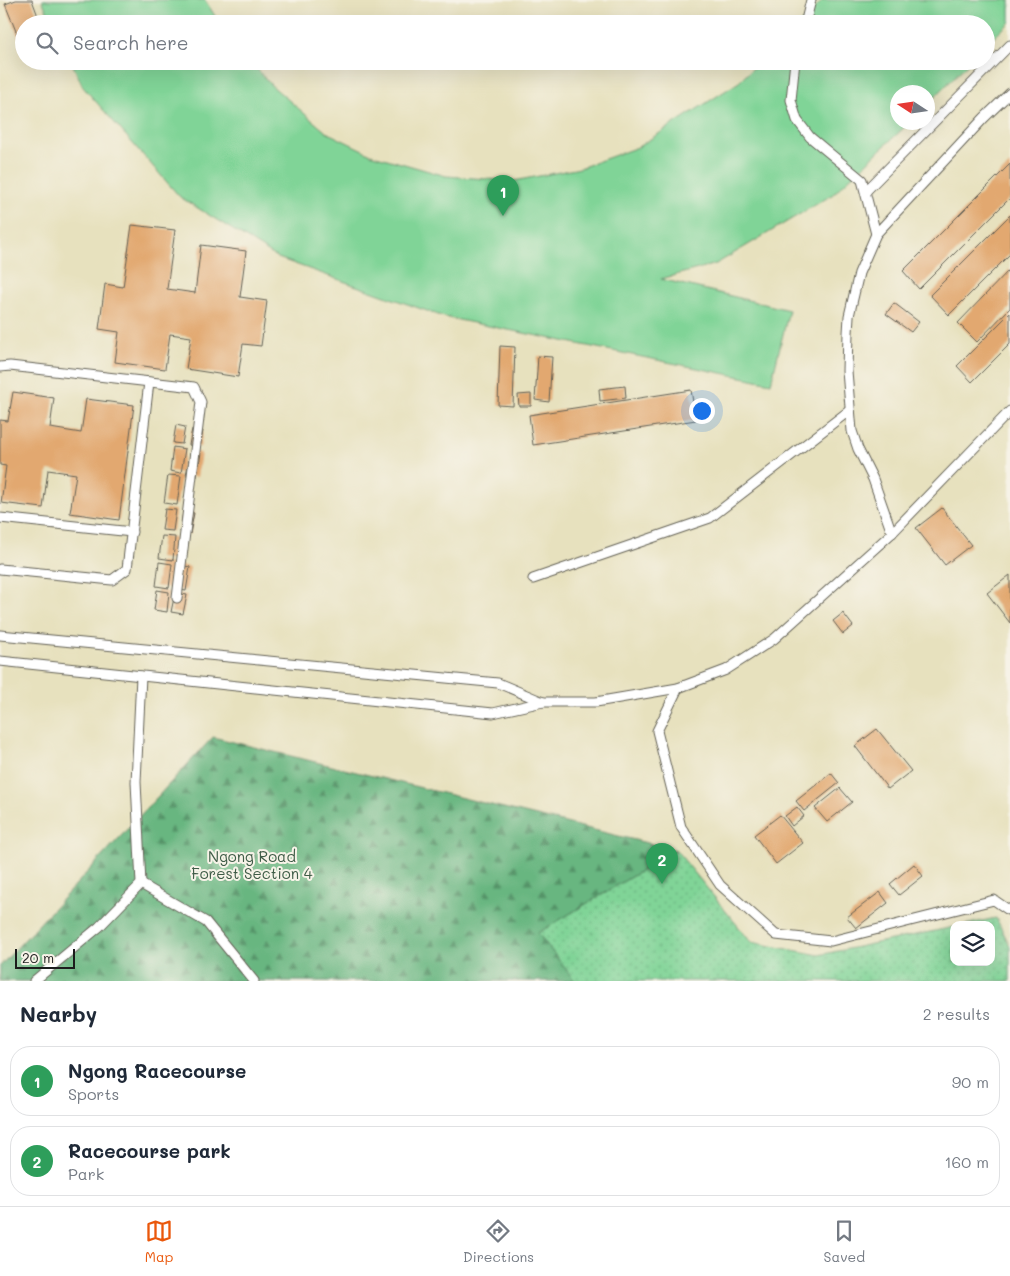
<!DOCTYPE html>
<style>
body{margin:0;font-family:Mali,sans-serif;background:#f6f6f7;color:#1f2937}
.controls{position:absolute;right:15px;bottom:15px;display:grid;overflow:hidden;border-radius:10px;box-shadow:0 5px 20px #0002}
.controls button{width:45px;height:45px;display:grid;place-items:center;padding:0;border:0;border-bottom:1px solid #e0e1e3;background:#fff;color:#1f2937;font:25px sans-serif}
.compass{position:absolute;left:890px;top:85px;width:45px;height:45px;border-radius:50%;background:#fff;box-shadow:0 5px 20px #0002;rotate:282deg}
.scale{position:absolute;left:15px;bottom:12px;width:60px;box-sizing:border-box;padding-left:5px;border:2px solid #1c1c1c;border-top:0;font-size:14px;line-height:18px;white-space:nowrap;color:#1c1c1c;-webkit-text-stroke:4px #f7f3e8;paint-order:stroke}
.you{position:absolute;left:701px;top:410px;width:18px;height:18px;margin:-12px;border:4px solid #fff;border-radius:50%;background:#1a73e8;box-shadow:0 0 0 8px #1a73e833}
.badge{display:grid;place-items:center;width:32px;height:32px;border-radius:50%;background:#ea580c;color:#fff;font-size:16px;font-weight:700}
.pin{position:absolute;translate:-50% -41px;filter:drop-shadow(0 1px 2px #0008)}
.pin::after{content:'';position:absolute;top:26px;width:18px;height:15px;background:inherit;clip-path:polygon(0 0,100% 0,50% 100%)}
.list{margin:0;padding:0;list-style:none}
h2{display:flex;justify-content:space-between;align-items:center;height:65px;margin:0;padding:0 20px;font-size:21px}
h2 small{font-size:16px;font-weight:400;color:#747a83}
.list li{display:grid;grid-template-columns:32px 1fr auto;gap:15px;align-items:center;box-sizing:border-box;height:70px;margin:0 10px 10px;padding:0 10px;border:1px solid #e0e1e3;border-radius:20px}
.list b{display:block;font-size:19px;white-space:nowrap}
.list p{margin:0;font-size:16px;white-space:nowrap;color:#747a83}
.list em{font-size:16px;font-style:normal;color:#747a83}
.icon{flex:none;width:28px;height:28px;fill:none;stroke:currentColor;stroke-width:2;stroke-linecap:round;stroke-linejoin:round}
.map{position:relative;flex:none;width:1010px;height:981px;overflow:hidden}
.search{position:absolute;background:#fff;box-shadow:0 5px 20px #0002;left:15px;right:15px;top:15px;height:55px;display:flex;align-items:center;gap:12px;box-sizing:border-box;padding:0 18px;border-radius:28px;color:#747a83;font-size:19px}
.sheet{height:225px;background:#fff}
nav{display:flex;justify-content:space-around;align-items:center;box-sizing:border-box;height:70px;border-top:1px solid #e0e1e3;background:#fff;font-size:14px;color:#747a83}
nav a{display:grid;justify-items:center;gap:2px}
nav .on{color:#ea580c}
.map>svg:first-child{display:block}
</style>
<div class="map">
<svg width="1010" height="981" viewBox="0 0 1010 981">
<defs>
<pattern id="forest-firs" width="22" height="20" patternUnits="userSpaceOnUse" patternTransform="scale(1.25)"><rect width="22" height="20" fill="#68b680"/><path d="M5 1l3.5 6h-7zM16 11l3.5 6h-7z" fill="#559368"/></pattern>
<pattern id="park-dots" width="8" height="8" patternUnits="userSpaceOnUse" patternTransform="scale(1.25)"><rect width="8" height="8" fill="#80d497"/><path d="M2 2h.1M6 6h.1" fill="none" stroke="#6eb582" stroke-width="1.8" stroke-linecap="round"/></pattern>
</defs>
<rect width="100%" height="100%" fill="#f7f3e8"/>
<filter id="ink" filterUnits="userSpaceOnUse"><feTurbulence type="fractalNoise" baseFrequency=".02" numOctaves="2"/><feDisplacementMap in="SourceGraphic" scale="10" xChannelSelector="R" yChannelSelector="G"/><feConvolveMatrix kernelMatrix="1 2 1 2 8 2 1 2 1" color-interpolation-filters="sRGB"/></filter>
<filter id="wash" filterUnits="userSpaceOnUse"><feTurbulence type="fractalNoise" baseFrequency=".0096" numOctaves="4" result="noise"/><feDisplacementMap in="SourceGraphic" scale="20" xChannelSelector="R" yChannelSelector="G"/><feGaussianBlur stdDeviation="1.12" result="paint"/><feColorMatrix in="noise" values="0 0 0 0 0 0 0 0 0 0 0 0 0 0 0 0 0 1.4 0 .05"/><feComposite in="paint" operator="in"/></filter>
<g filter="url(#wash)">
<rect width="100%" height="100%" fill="#e7e1be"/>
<!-- grass -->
<g fill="#80d497" stroke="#4e785a">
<path d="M42 0H205L220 24H53Z"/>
<path d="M823 0H1010V22L986 45V24H799Z"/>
<path d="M71 61H250L271 85 326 132 373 155 446 176 514 181 580 168 638 147 739 82 760 61H970L928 104V92H898V122L909 123 832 195 716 264 661 279 789 310 771 383 444 317 278 258 180 197 83 87Z"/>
</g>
<!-- forest -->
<path fill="url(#forest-firs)" stroke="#42694e" d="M213 737 676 850 538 933 575 981H0V966Z"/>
<!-- park -->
<path fill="url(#park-dots)" stroke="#4e785a" d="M676 850 751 942 819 955 954 927V962H991V925H964L996 918 1010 946V981H575L538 933Z"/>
<g id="blocks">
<!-- building -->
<g fill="#e2a86f">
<path d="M16 0H32L41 24H24V51L5 4Z"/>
<path d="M1010 164V198L919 289 903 271Z"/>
<path d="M1010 215V254L949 315 930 295Z"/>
<path d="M132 225 175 230 167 289 195 293 201 245 246 251 240 297 267 301 261 346 243 344 238 377 186 369 191 337 170 334 165 369 115 362 119 332 99 329 105 284 123 287Z"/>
<path d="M1010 269V308L977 342 958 323Z"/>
<path d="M894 303 919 322 911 332 886 314Z"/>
<path d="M1010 313V344L972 382 957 366Z"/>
<path d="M500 346 515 347 513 406 498 405Z"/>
<path d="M538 356 552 357 549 402 535 400Z"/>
<path d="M625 386 626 398 600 401 599 389Z"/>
<path d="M691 390 696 420 533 445 529 415Z"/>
<path d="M13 392 54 398 50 428 81 433 86 399 134 405 119 520 70 513 76 474 48 470 43 508 1 503 6 466 0 465V420L8 421Z"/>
<path d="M531 394V406H519L518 395Z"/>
<path d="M176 425 185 427 182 444 173 443Z"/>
<path d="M192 429 203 431 200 447 189 445Z"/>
<path d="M173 447 185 449 181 473 170 471Z"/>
<path d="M191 451 201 453 197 477 186 475Z"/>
<path d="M168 475 181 476 177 505 164 503Z"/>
<path d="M942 508 971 545 945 565 916 528Z"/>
<path d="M165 509 176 510 173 531 162 530Z"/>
<path d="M183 511 194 513 190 534 180 532Z"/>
<path d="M162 536 175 537 173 560 159 558Z"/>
<path d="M159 562 172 564 169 588 156 586Z"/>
<path d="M179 565 190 567 186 591 174 589Z"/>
<path d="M1010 575V623L987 593Z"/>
<path d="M157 590 169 592 167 612 154 610Z"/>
<path d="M175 593 187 595 183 614 171 612Z"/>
<path d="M843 613 853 626 843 634 833 621Z"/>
<path d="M877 729 911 771 888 789 855 746Z"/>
<path d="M831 773 839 783 804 811 796 801Z"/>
<path d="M840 788 852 802 827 822 815 808Z"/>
<path d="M797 807 804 816 792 826 785 816Z"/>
<path d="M780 815 803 843 776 864 754 835Z"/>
<path d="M914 864 923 876 899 895 890 884Z"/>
<path d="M880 892 888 903 856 928 847 917Z"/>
</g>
</g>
</g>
<g filter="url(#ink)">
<use href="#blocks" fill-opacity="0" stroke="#636155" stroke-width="1"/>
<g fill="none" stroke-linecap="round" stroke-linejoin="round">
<defs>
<g id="lane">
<path d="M805 24 811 0"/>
<path d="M795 61 791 100 797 120 810 137 862 180 876 234"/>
<path d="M866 191 1010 45"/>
<path d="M0 367 10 366 194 387 201 402 177 598"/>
<path d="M0 518 132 532"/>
<path d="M892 533 873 479 858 449 852 431 847 371 848 333 849 316 859 273 876 234 984 118 1010 93"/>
<path d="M0 569 112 580 127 569 149 382"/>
<path d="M533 579 710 518 850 410"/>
<path d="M0 635 498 683 543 702"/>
<path d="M0 661 493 713 543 702H596L678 688 726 670 774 639 892 533 1010 411"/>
<path d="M678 688 657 731 681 827 720 885 776 935 831 941 994 900 1010 911"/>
<path d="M141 884 206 922 254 981"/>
<path d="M34 981 99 927 141 884 136 782 141 676"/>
</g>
</defs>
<!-- lane casing -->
<use href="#lane" stroke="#636155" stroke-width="11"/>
<!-- lane -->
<use href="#lane" stroke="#fff" stroke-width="9"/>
</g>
</g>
<g text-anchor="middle" stroke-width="4" stroke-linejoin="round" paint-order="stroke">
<!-- park labels -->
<g font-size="15" fill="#3f5c47" stroke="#f7f3e8">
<text x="252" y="862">Ngong Road<tspan x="252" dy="17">Forest Section 4</tspan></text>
</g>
</g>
</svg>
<div class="controls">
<button><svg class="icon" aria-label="layers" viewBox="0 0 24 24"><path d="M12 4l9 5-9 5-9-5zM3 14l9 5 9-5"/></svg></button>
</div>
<svg class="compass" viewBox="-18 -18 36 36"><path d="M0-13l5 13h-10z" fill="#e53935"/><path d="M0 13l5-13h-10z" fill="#747a83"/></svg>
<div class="scale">20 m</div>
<div class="you"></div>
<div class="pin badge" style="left:503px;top:216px;background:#2e9e5b">1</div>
<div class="pin badge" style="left:662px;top:884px;background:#2e9e5b">2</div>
<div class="search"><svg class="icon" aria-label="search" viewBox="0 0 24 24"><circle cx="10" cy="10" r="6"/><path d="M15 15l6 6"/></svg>Search here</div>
</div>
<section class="sheet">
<h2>Nearby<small>2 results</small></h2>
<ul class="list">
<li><span class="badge" style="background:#2e9e5b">1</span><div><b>Ngong Racecourse</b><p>Sports</p></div><em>90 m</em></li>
<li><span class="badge" style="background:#2e9e5b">2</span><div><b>Racecourse park</b><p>Park</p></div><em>160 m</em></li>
</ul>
</section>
<nav>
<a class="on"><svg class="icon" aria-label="map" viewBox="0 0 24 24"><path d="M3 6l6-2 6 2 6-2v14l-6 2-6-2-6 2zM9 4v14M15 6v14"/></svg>Map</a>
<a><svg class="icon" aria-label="directions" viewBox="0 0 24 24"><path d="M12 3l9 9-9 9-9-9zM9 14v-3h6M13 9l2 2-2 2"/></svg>Directions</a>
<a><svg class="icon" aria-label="saved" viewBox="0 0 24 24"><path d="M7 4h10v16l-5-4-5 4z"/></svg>Saved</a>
</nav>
